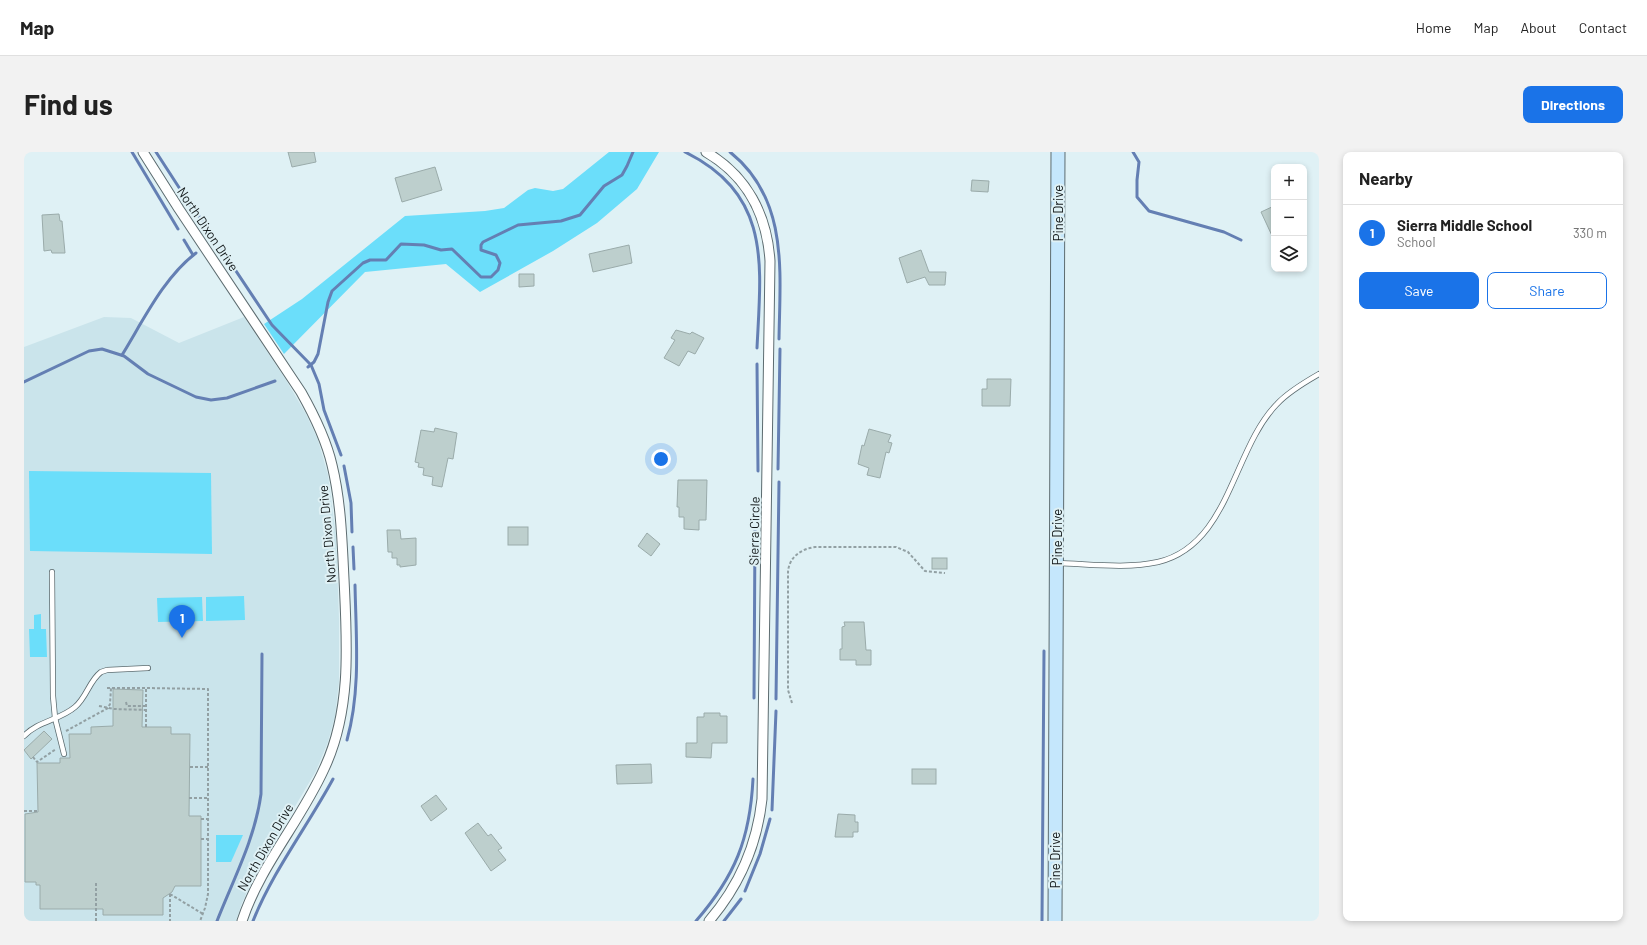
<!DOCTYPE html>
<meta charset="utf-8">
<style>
body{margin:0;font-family:Barlow,sans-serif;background:#f2f2f2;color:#222}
.controls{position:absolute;right:12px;top:12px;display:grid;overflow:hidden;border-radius:8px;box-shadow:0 2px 6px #0003}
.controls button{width:36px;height:36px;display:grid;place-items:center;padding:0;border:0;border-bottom:1px solid #e0e0e0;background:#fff;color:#222;font:20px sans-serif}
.you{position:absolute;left:637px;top:307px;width:14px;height:14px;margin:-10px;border:3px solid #fff;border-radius:50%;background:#1a73e8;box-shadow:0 0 0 6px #1a73e833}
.badge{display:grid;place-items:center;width:26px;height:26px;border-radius:50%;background:#1a73e8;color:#fff;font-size:13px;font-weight:700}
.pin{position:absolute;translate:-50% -33px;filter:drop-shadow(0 1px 2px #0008)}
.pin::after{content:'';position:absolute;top:21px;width:14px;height:12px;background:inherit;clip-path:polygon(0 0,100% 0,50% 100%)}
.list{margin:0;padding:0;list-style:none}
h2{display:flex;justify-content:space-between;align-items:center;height:52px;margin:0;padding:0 16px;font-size:17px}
h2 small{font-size:13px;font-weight:400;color:#767676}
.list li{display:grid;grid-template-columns:26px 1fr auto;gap:12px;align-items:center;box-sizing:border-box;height:56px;padding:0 16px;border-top:1px solid #e0e0e0}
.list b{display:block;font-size:15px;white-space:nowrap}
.list p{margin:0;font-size:13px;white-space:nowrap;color:#767676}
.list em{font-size:13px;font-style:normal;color:#767676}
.actions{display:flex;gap:8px;padding:12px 16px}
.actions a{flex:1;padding:9px 0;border:1px solid #1a73e8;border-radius:8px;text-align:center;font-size:14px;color:#1a73e8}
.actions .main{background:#1a73e8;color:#fff}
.icon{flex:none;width:22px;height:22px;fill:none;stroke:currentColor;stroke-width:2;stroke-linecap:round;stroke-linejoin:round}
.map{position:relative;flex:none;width:1295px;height:769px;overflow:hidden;border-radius:8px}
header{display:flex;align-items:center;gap:24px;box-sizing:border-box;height:56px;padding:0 20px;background:#fff;border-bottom:1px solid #e0e0e0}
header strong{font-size:19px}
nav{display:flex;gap:22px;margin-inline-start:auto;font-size:14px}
.intro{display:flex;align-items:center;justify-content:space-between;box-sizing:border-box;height:96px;padding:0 24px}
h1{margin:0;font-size:28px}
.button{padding:10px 18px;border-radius:8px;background:#1a73e8;color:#fff;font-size:14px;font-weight:700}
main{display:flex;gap:24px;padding:0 24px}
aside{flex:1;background:#fff;border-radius:8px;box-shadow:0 2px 6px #0003}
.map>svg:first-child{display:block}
</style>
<header>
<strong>Map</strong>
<nav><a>Home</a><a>Map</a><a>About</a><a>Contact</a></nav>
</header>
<div class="intro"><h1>Find us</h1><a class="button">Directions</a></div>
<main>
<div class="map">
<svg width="1295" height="769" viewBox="0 0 1295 769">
<rect width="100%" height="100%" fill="#dff1f5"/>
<!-- built -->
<path fill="#cae4eb" d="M80 165 107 166 155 191 220 165 262 228 282 262 294 288 304 323 312 384 315 467V530L311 564 304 590 292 619 234 717 218 751 212 769H0V195Z"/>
<!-- green -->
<g fill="#6bdefa">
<path d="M585 0H635L613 37 573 71 529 99 456 140 422 112 341 120 260 202 240 172 278 147 381 64 461 59 480 56 504 38 511 36 529 39 539 37Z"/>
<path d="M5 319 187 321 188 402 6 399Z"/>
<path d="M220 444 221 468 182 469V445Z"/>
<path d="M178 445 179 469 134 470 133 446Z"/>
<path d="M17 462V477H22L23 505H6L5 477H10V463Z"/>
<path d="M192 683H219L207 710H192Z"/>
</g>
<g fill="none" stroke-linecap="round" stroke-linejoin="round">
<!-- stream -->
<g stroke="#647fb3" stroke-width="3">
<path d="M108 0 154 77"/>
<path d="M132 0 167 54 187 80"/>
<path d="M661 0C748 43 737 113 733 196"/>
<path d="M706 0C765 47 756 120 755 187"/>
<path d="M1109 0 1115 10 1113 28V45L1125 59 1200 80 1217 88"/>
<path d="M160 88 169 103"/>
<path d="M196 95 248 173 287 213 295 232 300 258 317 303"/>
<path d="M98 203C119 169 140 125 172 101"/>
<path d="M733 212 734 319"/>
<path d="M284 215 290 210 294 202 304 150 308 139 339 111 346 108H362L377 92 400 93 417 98 428 97 457 125H467L474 118 476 111 472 103 457 98V93L459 90 494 73 537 69 556 63 580 34 598 23 603 14 609 0"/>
<path d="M0 230 65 199 78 197 100 204 124 222 172 245 187 248 203 246 251 229"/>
<path d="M320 314 327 351 328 380"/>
<path d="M754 317 756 197"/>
<path d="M329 395 330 417"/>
<path d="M730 546 731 378"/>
<path d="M752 547 755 330"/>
<path d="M323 588C337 538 332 485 331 433"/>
<path d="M748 658 752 559"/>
<path d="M721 739 736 702 746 667"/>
<path d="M193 769C209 728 231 687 237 642L238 502"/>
<path d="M229 769C249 719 283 675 309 627"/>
<path d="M672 769C711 724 726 687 729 627"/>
<path d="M700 769 717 747"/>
<path d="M1018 769 1020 499"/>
</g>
</g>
<!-- building -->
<g fill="#bdcfcd" stroke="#9aabaa">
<path d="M264 0H290L292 10 268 15Z"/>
<path d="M411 15 418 38 378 50 371 26Z"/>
<path d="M948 28 965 29 964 40 947 39Z"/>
<path d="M1250 54V88L1237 60Z"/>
<path d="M35 62 36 69H38L41 101H28L27 98 20 99 18 63Z"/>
<path d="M605 93 608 111 569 120 565 102Z"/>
<path d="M897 98 905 120H922L921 133H905L901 125 883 131 875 106Z"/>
<path d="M495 122H510V134L495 135Z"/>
<path d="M652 178 666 182 668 180 680 186 671 202 664 199 655 214 640 206 651 188 647 186Z"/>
<path d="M963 227H987L986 254H958V237H963Z"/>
<path d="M411 276 433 281 429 307 424 306 418 335 408 333 409 325 399 323 400 316 394 315 395 311 391 310 397 278 410 280Z"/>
<path d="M845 277 867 283 864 290 868 291 865 301 862 300 856 326 843 323 845 316 834 312 838 293 840 294Z"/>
<path d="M654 328H683L682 368H675V378L660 377V365H655V355H653Z"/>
<rect x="484" y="375" width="20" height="18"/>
<path d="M363 378H376L377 387 392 386V413L376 415V413H373V406H368V400H364Z"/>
<path d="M623 381 636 392 627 404 614 394Z"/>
<rect x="908" y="406" width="15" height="11"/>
<path d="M820 470H840L842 498H847V513H832V508H816V497H818V475L821 474Z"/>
<path d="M89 537 119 538 118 575H147V582H166L165 664H177V734H151L148 740 139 746V763H79V757H16V733H12V730H1V662L14 660 13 611H36V606H46L45 582H67V575L89 574Z"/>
<path d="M680 561H696V564H703V591H688L687 606 662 605V591H673V565H680Z"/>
<path d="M20 579 28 587 7 607 0 598Z"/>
<path d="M627 612 628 631 593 632 592 613Z"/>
<rect x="888" y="617" width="24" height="15"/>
<path d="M412 643 423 657 407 669 397 654Z"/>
<path d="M814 662 831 663V670H834V680H829V685H811Z"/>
<path d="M454 671 464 684 467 682 478 696 474 698 482 708 467 719 441 681Z"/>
</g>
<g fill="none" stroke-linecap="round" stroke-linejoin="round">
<defs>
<g id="service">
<path d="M1034 411C1066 412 1102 417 1134 410 1206 393 1208 298 1253 252 1264 240 1281 230 1295 222"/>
<path d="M28 420 29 544 31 566 40 602"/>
<path d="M0 584C14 569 36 568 51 555 63 545 65 529 77 520L83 518 124 516"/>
</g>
<g id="minor">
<path d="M119 0 155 57 277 240C290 263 302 287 308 313 317 350 318 388 320 427 323 490 328 558 300 617 276 670 236 714 218 769"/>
<path d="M682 0C723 24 743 63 746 109L738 647C733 693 715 734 685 769"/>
</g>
<path id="secondary" d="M1031 769 1034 0"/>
</defs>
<!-- service casing -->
<use href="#service" stroke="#5d6c70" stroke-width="6"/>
<!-- minor casing -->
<use href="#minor" stroke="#5d6c70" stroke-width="11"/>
<!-- secondary casing -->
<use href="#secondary" stroke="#5d6c70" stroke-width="15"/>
<!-- path -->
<g stroke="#92a0a3" stroke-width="2" stroke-dasharray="3 2" stroke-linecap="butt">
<path d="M83 536H122"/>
<path d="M102 550 103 554H122"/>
<path d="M768 551 764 538V420C765 405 777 397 791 395H872L884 400 901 419 921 421"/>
<path d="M75 554 90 557 122 558"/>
<path d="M122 575V536L184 537V742L181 756 176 769"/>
<path d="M42 579 84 556 86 552 87 536"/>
<path d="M9 605 13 610 32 597"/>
<path d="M166 615H184"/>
<path d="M165 646H184"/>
<path d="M0 659H14"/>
<path d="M177 667H184"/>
<path d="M177 687H184"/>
<path d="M146 742 179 762"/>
<path d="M146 742V769"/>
<path d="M72 769V730"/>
</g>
<!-- service -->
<use href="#service" stroke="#fff" stroke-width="4.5"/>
<!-- minor -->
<use href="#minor" stroke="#fff" stroke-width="9"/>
<!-- secondary -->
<use href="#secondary" stroke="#c5e7fc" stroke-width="13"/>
</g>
<g text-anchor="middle" stroke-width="4" stroke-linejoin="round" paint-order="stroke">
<!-- street labels -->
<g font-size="13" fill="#111718" stroke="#dff1f5">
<text transform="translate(1034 61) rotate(-90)" y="5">Pine Drive</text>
<text transform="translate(184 77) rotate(56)" y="5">North Dixon Drive</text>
<text transform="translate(730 379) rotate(-89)" y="5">Sierra Circle</text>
<text transform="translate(303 382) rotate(-95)" y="5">North Dixon Drive</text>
<text transform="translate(1033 385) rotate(-90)" y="5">Pine Drive</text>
<text transform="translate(241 695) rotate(-60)" y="5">North Dixon Drive</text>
<text transform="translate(1031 708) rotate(-90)" y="5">Pine Drive</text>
</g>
</g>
</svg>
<div class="controls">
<button>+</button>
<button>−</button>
<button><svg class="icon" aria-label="layers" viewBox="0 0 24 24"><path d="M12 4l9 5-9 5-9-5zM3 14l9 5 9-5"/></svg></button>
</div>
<div class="you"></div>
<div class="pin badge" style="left:158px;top:486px">1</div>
</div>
<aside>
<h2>Nearby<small></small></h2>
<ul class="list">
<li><span class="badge">1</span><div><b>Sierra Middle School</b><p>School</p></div><em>330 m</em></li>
</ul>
<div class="actions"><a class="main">Save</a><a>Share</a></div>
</aside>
</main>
